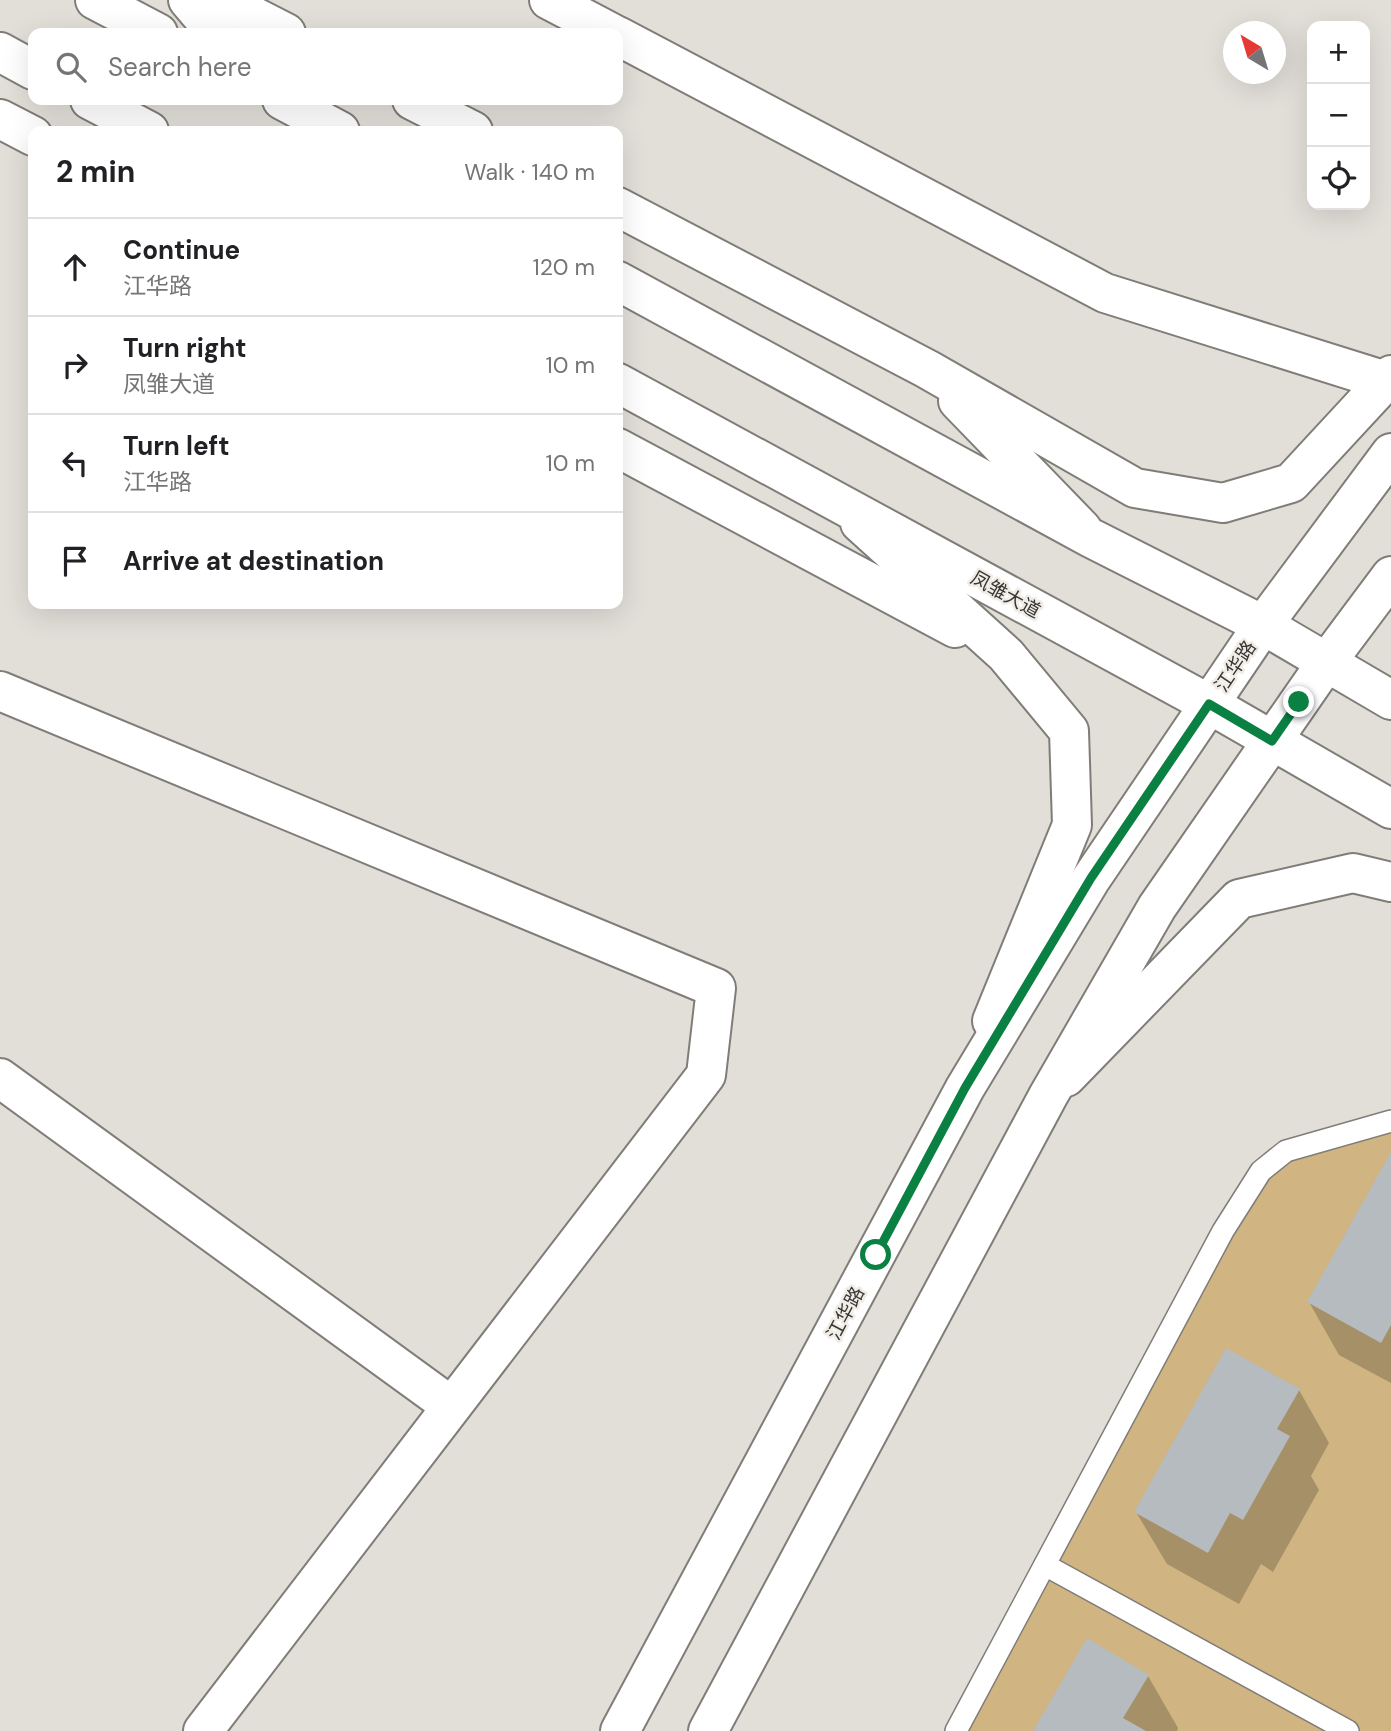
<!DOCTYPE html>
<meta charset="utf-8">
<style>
body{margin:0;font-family:"DM Sans","Noto Sans SC",sans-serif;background:#f2f2f2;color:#202124}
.controls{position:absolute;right:21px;top:21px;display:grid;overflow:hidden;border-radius:14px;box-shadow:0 7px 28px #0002}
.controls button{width:63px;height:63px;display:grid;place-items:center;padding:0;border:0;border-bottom:2px solid #e0e0e0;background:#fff;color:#202124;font:35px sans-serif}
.compass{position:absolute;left:1223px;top:21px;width:63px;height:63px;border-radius:50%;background:#fff;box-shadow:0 7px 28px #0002;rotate:322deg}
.stop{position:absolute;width:21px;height:21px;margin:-16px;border:5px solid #0b8043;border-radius:50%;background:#fff}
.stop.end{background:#0b8043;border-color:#fff;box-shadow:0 2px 7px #0008}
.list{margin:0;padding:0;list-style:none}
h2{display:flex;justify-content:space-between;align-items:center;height:91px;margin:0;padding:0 28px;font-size:30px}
h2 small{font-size:23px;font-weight:400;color:#757577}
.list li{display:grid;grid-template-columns:46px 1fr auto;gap:21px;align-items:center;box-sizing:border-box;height:98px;padding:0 28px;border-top:2px solid #e0e0e0}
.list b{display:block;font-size:26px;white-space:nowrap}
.list p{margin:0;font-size:23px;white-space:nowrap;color:#757577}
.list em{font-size:23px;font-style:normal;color:#757577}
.icon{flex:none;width:38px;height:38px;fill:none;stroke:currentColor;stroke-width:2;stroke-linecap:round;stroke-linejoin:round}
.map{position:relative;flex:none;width:1391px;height:1731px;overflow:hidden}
.search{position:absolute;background:#fff;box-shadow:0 7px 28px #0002;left:28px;top:28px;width:595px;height:77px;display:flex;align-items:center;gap:18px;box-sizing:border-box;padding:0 24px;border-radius:14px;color:#757577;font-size:26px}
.panel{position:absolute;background:#fff;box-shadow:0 7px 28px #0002;left:28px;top:126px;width:595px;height:483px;border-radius:14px}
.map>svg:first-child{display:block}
</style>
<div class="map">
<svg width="1391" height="1731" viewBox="0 0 1391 1731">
<rect width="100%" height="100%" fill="#e2dfd9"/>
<!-- green -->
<path fill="#d0b481" d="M1391 1121V1731H956L1261 1171Z"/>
<!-- shadow -->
<g fill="#0003">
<path d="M1391 1156V1383L1339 1355 1309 1302Z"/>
<path d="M1299 1390 1329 1443 1311 1476 1319 1490 1273 1572 1261 1564 1239 1604 1167 1564 1136 1512Z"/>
<path d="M1148 1676 1178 1728 1177 1731H1035Z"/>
</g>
<!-- building -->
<g fill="#b5bbbf">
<path d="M1391 1152V1325L1381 1343 1307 1302Z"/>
<path d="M1226 1348 1300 1389 1277 1429 1290 1436 1243 1520 1230 1513 1208 1553 1134 1512Z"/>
<path d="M1087 1638 1149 1675 1123 1718 1146 1731H1033Z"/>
</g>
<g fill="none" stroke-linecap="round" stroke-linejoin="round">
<defs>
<g id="service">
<path d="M1045 1565 1348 1731"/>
<path d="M956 1731 1223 1231 1261 1171 1286 1151 1391 1121"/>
</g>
<g id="minor">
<path d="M549 0 612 33"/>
<path d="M618 36 1105 293 1386 381"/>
<path d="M0 691 716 988 706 1075 203 1731"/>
<path d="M0 1078 451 1406"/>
</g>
<g id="tertiary">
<path d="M188 0 216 33"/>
<path d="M222 0 286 33"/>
<path d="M412 100 473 131"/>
<path d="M0 119 33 136"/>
<path d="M618 207 927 369 1135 488 1223 503 1291 483 1391 375"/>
<path d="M958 401 1082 529"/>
<path d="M618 448 955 628"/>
<path d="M860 523 1006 655 1069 731 1072 825 992 1021"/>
<path d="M1066 1077 1239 899 1353 873 1391 882"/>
</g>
<g id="secondary">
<path d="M620 1731 965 1088 1091 879 1263 625 1391 453"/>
<path d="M708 1731 1048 1096 1157 907 1326 663 1391 576"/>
</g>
<g id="primary">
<path d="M95 0 158 33"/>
<path d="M0 52 33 70"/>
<path d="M90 100 149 131"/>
<path d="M282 100 340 131"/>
<path d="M618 281 1091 538 1263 625 1391 700"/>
<path d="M618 383 1209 704 1391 809"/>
</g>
</defs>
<!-- service casing -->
<use href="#service" stroke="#807d78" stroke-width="24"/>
<!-- minor casing -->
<use href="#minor" stroke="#807d78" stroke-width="42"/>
<!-- tertiary casing -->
<use href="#tertiary" stroke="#807d78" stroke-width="42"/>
<!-- secondary casing -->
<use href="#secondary" stroke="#807d78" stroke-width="42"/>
<!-- primary casing -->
<use href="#primary" stroke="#807d78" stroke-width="42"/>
<!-- service -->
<use href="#service" stroke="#fff" stroke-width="21"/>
<!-- minor -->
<use href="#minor" stroke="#fff" stroke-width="38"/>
<!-- tertiary -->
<use href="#tertiary" stroke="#fff" stroke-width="38"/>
<!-- secondary -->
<use href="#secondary" stroke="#fff" stroke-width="38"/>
<!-- primary -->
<use href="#primary" stroke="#fff" stroke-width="38"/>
</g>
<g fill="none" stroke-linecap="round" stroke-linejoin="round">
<!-- route -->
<path stroke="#0b8043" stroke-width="9" d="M876 1255 965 1088 1091 878 1209 704 1272 741 1299 702"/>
</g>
<g text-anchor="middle" stroke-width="5" stroke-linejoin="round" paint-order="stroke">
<!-- street labels -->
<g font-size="19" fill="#383634" stroke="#f0ece6">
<text transform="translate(1006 594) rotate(29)" y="7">凤雏大道</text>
<text transform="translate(1235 666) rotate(-56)" y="7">江华路</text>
<text transform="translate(845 1313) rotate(-62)" y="7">江华路</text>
</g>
</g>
</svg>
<div class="controls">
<button>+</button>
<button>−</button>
<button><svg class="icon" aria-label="locate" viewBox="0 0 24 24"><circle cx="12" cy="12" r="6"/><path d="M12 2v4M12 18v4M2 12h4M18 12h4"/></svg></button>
</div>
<svg class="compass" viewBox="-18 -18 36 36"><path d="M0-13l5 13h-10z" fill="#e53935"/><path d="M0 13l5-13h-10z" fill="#757577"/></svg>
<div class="stop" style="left:876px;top:1255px"></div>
<div class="stop end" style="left:1299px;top:702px"></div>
<div class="search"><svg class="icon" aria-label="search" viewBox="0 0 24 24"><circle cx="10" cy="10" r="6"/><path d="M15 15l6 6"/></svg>Search here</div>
<section class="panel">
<h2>2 min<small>Walk · 140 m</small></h2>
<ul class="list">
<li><svg class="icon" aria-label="ahead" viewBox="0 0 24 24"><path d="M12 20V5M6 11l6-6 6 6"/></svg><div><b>Continue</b><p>江华路</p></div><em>120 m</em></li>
<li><svg class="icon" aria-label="right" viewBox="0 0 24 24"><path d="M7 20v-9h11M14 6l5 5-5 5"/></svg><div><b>Turn right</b><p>凤雏大道</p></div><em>10 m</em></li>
<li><svg class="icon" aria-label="left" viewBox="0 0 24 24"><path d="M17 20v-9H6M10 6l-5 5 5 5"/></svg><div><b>Turn left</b><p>江华路</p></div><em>10 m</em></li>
<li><svg class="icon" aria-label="arrive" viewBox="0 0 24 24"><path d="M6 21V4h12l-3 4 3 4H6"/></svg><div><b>Arrive at destination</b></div></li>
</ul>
</section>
</div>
